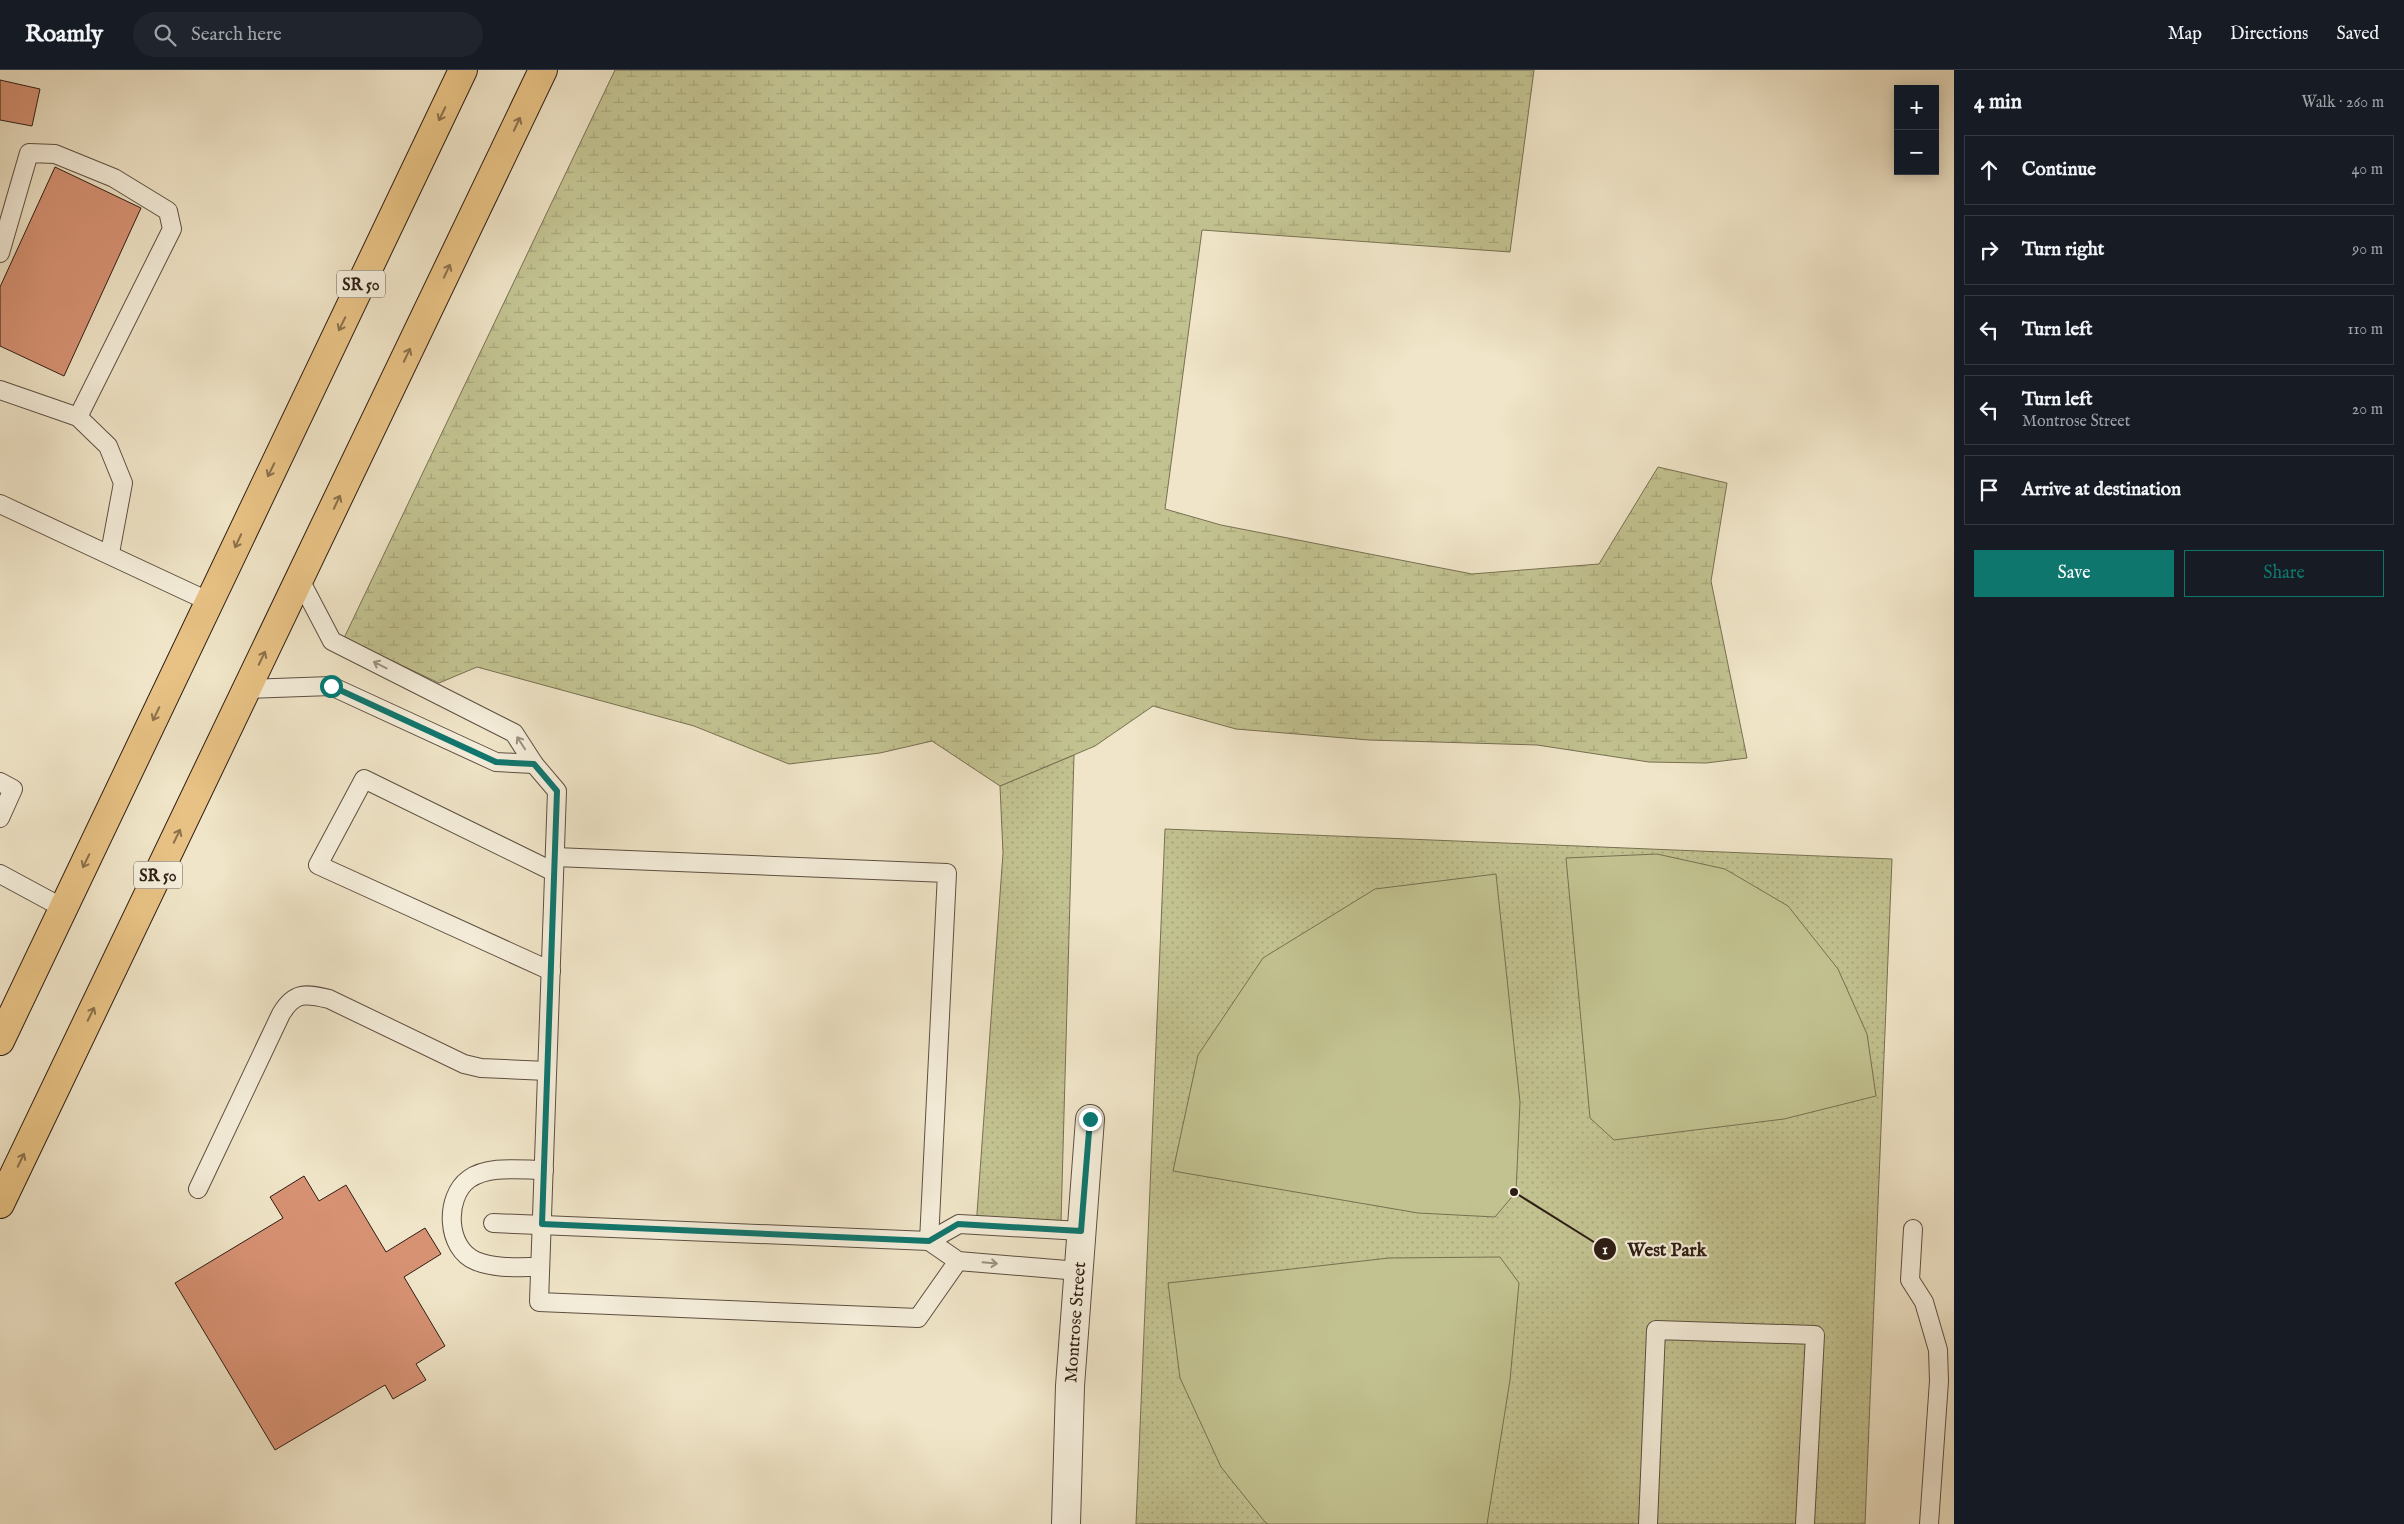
<!DOCTYPE html>
<meta charset="utf-8">
<style>
body{margin:0;font-family:"IM FELL English",serif;background:#20242c;color:#f1f3f6}
.controls{position:absolute;right:15px;top:15px;display:grid;overflow:hidden;border-radius:0px;box-shadow:0 2px 12px #0003}
.controls button{width:45px;height:45px;display:grid;place-items:center;padding:0;border:0;border-bottom:1px solid #363941;background:#171b24;color:#f1f3f6;font:25px sans-serif}
.stop{position:absolute;width:15px;height:15px;margin:-11px;border:4px solid #0f766e;border-radius:50%;background:#fff}
.stop.end{background:#0f766e;border-color:#fff;box-shadow:0 1px 5px #0008}
.list{margin:0;padding:0;list-style:none}
h2{display:flex;justify-content:space-between;align-items:center;height:65px;margin:0;padding:0 20px;font-size:21px}
h2 small{font-size:16px;font-weight:400;color:#9ea1a6}
.list li{display:grid;grid-template-columns:32px 1fr auto;gap:15px;align-items:center;box-sizing:border-box;height:70px;margin:0 10px 10px;padding:0 10px;border:1px solid #363941;border-radius:0px}
.list b{display:block;font-size:19px;white-space:nowrap}
.list p{margin:0;font-size:16px;white-space:nowrap;color:#9ea1a6}
.list em{font-size:16px;font-style:normal;color:#9ea1a6}
.actions{display:flex;gap:10px;padding:15px 20px}
.actions a{flex:1;padding:11px 0;border:1px solid #0f766e;border-radius:0px;text-align:center;font-size:18px;color:#0f766e}
.actions .main{background:#0f766e;color:#fff}
.icon{flex:none;width:28px;height:28px;fill:none;stroke:currentColor;stroke-width:2;stroke-linecap:round;stroke-linejoin:round}
.map{position:relative;flex:none;width:1954px;height:1454px;overflow:hidden}
header{display:flex;align-items:center;gap:30px;box-sizing:border-box;height:70px;padding:0 25px;background:#171b24;border-bottom:1px solid #363941}
header strong{font-size:24px}
nav{display:flex;gap:28px;margin-inline-start:auto;font-size:18px}
.search{width:350px;height:45px;background:#20242c;display:flex;align-items:center;gap:12px;box-sizing:border-box;padding:0 18px;border-radius:28px;color:#9ea1a6;font-size:19px}
main{display:flex}
aside{flex:1;background:#171b24}
.map>svg:first-child{display:block}
</style>
<header>
<strong>Roamly</strong>
<div class="search"><svg class="icon" aria-label="search" viewBox="0 0 24 24"><circle cx="10" cy="10" r="6"/><path d="M15 15l6 6"/></svg>Search here</div>
<nav><a>Map</a><a>Directions</a><a>Saved</a></nav>
</header>
<main>
<div class="map">
<svg width="1954" height="1454" viewBox="0 0 1954 1454">
<defs>
<pattern id="grass-dots" width="8" height="8" patternUnits="userSpaceOnUse" patternTransform="scale(1.25)"><rect width="8" height="8" fill="#c2c290"/><path d="M2 2h.1M6 6h.1" fill="none" stroke="#a7a67b" stroke-width="1.8" stroke-linecap="round"/></pattern>
<pattern id="wetland-marsh" width="20" height="14" patternUnits="userSpaceOnUse" patternTransform="scale(1.25)"><rect width="20" height="14" fill="#c2c290"/><path d="M1 5h8M5 5V1M11 12h8M15 12V8" fill="none" stroke="#a7a67b"/></pattern>
</defs>
<rect width="100%" height="100%" fill="#f0e5c8"/>
<filter id="stains"><feTurbulence type="fractalNoise" baseFrequency=".004" numOctaves="4"/><feColorMatrix values="0 0 0 0 .2 0 0 0 0 .09 0 0 0 0 .02 0 0 0 .5 -.17"/></filter>
<radialGradient id="worn" r=".72"><stop offset=".6" stop-color="#630" stop-opacity="0"/><stop offset="1" stop-color="#630" stop-opacity=".3"/></radialGradient>
<!-- grass -->
<g fill="url(#grass-dots)" stroke="#787052">
<path d="M1074 685 1061 1152 976 1157 1003 783 1000 716Z"/>
<path d="M1165 759 1892 789 1865 1454H1136Z"/>
</g>
<!-- wetland -->
<path fill="url(#wetland-marsh)" stroke="#787052" d="M615 0H1534L1510 182 1202 160 1165 439 1221 455 1472 504 1599 494 1658 397 1727 413 1711 511 1747 688 1706 693 1649 692 1537 675 1369 670 1236 659 1153 636 1095 676 1000 716 932 671 880 683 789 694 694 656 477 597 439 613 344 568Z"/>
<!-- pitch -->
<g fill="#c2c290" stroke="#787052">
<path d="M1657 784 1725 799 1788 836 1838 899 1867 964 1876 1026 1784 1049 1614 1070 1590 1048 1566 788Z"/>
<path d="M1496 804 1520 1032 1516 1122 1495 1147 1418 1143 1173 1101 1198 985 1263 888 1375 819Z"/>
<path d="M1500 1187 1519 1213 1510 1310 1487 1454H1268L1265 1452 1221 1397 1180 1308 1168 1213 1389 1188Z"/>
</g>
<!-- building -->
<g fill="#d79274" stroke="#2e1d14">
<path d="M0 10 40 19 32 56 0 50Z"/>
<path d="M55 97 141 138 64 306 0 276V217Z"/>
<path d="M304 1106 319 1131 346 1115 386 1182 425 1158 441 1184 404 1207 445 1276 416 1294 426 1310 393 1329 385 1315 275 1380 175 1213 283 1148 270 1127Z"/>
</g>
<g fill="none" stroke-linecap="round" stroke-linejoin="round">
<defs>
<g id="service">
<path d="M0 183 29 83 55 84 114 108 168 141 172 159 78 347"/>
<path d="M0 320 78 347 108 376 123 413 110 483"/>
<path d="M0 434 210 532"/>
<path d="M247 619 331 616 496 692 534 694 514 663 332 571 300 510"/>
<path d="M534 694 557 721 539 1232 918 1248 958 1191"/>
<path d="M0 712 13 719 0 748"/>
<path d="M0 804 63 838"/>
<path d="M551 901 318 795 364 709 554 802"/>
<path d="M198 1119 281 944C294 922 305 923 329 929L464 994 481 998 547 1001"/>
<path d="M493 1153 929 1171 947 803 555 787"/>
<path d="M1913 1159 1910 1210 1924 1232 1938 1280 1939 1311 1929 1454"/>
<path d="M540 1197C519 1197 496 1199 476 1191 446 1179 444 1127 469 1109 489 1095 520 1100 544 1100"/>
<path d="M1079 1201 958 1191 929 1171 959 1154 1081 1161"/>
<path d="M1648 1454 1656 1260 1815 1265 1805 1454"/>
</g>
<g id="minor">
<path id="s1" d="M1066 1454 1070 1316 1090 1049"/>
</g>
<g id="trunk">
<path d="M0 971 463 0"/>
<path d="M0 1134 543 0"/>
</g>
</defs>
<!-- service casing -->
<use href="#service" stroke="#5e4f41" stroke-width="20"/>
<!-- minor casing -->
<use href="#minor" stroke="#5e4f41" stroke-width="30"/>
<!-- trunk casing -->
<use href="#trunk" stroke="#2e1d14" stroke-width="30"/>
<!-- service -->
<use href="#service" stroke="#f5eedb" stroke-width="18"/>
<!-- minor -->
<use href="#minor" stroke="#f5eedb" stroke-width="28"/>
<!-- trunk -->
<use href="#trunk" stroke="#e8c284" stroke-width="28"/>
</g>
<!-- one-way arrows -->
<defs><path id="oneway-shaft" d="M-6 0H5M1.5-3L5.5 0L1.5 3" fill="none" stroke-width="1.6" stroke-linecap="round" stroke-linejoin="round" transform="scale(1.25)"/></defs>
<g stroke="#8b704c">
<use href="#oneway-shaft" transform="translate(442 44) rotate(116)"/>
<use href="#oneway-shaft" transform="translate(517 54) rotate(-65)"/>
<use href="#oneway-shaft" transform="translate(447 201) rotate(-65)"/>
<use href="#oneway-shaft" transform="translate(342 254) rotate(116)"/>
<use href="#oneway-shaft" transform="translate(407 285) rotate(-65)"/>
<use href="#oneway-shaft" transform="translate(271 400) rotate(116)"/>
<use href="#oneway-shaft" transform="translate(337 432) rotate(-65)"/>
<use href="#oneway-shaft" transform="translate(238 471) rotate(115)"/>
<use href="#oneway-shaft" transform="translate(262 588) rotate(-64)"/>
<use href="#oneway-shaft" transform="translate(156 644) rotate(116)"/>
<use href="#oneway-shaft" transform="translate(177 766) rotate(-64)"/>
<use href="#oneway-shaft" transform="translate(86 791) rotate(116)"/>
<use href="#oneway-shaft" transform="translate(91 944) rotate(-64)"/>
<use href="#oneway-shaft" transform="translate(21 1090) rotate(-64)"/>
</g>
<g stroke="#9b9081">
<use href="#oneway-shaft" transform="translate(380 595) rotate(-153)"/>
<use href="#oneway-shaft" transform="translate(521 673) rotate(-123)"/>
<use href="#oneway-shaft" transform="translate(990 1193) rotate(5)"/>
</g>
<g fill="none" stroke-linecap="round" stroke-linejoin="round">
<!-- route -->
<path stroke="#0f766e" stroke-width="6" d="M331 616 496 692 534 694 557 721 542 1154 929 1171 958 1154 1081 1161 1090 1049"/>
</g>
<g text-anchor="middle" stroke-width="4.5" stroke-linejoin="round" paint-order="stroke">
<!-- shield labels -->
<g fill="#f5eedb" stroke="#6a5c50" stroke-width="1">
<rect x="337" y="200.5" width="48" height="27" rx="4"/>
<rect x="134" y="791.5" width="48" height="27" rx="4"/>
</g>
<g font-size="16" font-weight="bold" fill="#2e1d14">
<text x="361" y="220">SR 50</text>
<text x="158" y="811">SR 50</text>
</g>
<!-- street labels -->
<g font-size="18" fill="#2e1d14" stroke="#f5eedb">
<text dy="6" stroke="none"><textPath href="#s1" startOffset="202">Montrose Street</textPath></text>
</g>
</g>
<!-- callouts -->
<path fill="none" stroke="#2e1d14" stroke-width="2" d="M1514 1122L1605 1179"/>
<g fill="#2e1d14" stroke="#f5eedb" stroke-width="2">
<circle cx="1514" cy="1122" r="5"/>
<circle cx="1605" cy="1179" r="12"/>
</g>
<g font-size="15" text-anchor="middle" font-weight="bold" fill="#fff">
<text x="1605" y="1184">1</text>
</g>
<g font-size="19" text-anchor="middle" font-weight="bold" fill="#2e1d14" stroke="#f5eedb" stroke-width="4.5" stroke-linejoin="round" paint-order="stroke">
<text x="1667" y="1186">West Park</text>
</g>
<rect width="100%" height="100%" filter="url(#stains)"/>
<rect width="100%" height="100%" fill="url(#worn)"/>
</svg>
<div class="controls">
<button>+</button>
<button>−</button>
</div>
<div class="stop" style="left:331px;top:616px"></div>
<div class="stop end" style="left:1090px;top:1049px"></div>
</div>
<aside>
<h2>4 min<small>Walk · 260 m</small></h2>
<ul class="list">
<li><svg class="icon" aria-label="ahead" viewBox="0 0 24 24"><path d="M12 20V5M6 11l6-6 6 6"/></svg><div><b>Continue</b></div><em>40 m</em></li>
<li><svg class="icon" aria-label="right" viewBox="0 0 24 24"><path d="M7 20v-9h11M14 6l5 5-5 5"/></svg><div><b>Turn right</b></div><em>90 m</em></li>
<li><svg class="icon" aria-label="left" viewBox="0 0 24 24"><path d="M17 20v-9H6M10 6l-5 5 5 5"/></svg><div><b>Turn left</b></div><em>110 m</em></li>
<li><svg class="icon" aria-label="left" viewBox="0 0 24 24"><path d="M17 20v-9H6M10 6l-5 5 5 5"/></svg><div><b>Turn left</b><p>Montrose Street</p></div><em>20 m</em></li>
<li><svg class="icon" aria-label="arrive" viewBox="0 0 24 24"><path d="M6 21V4h12l-3 4 3 4H6"/></svg><div><b>Arrive at destination</b></div></li>
</ul>
<div class="actions"><a class="main">Save</a><a>Share</a></div>
</aside>
</main>
